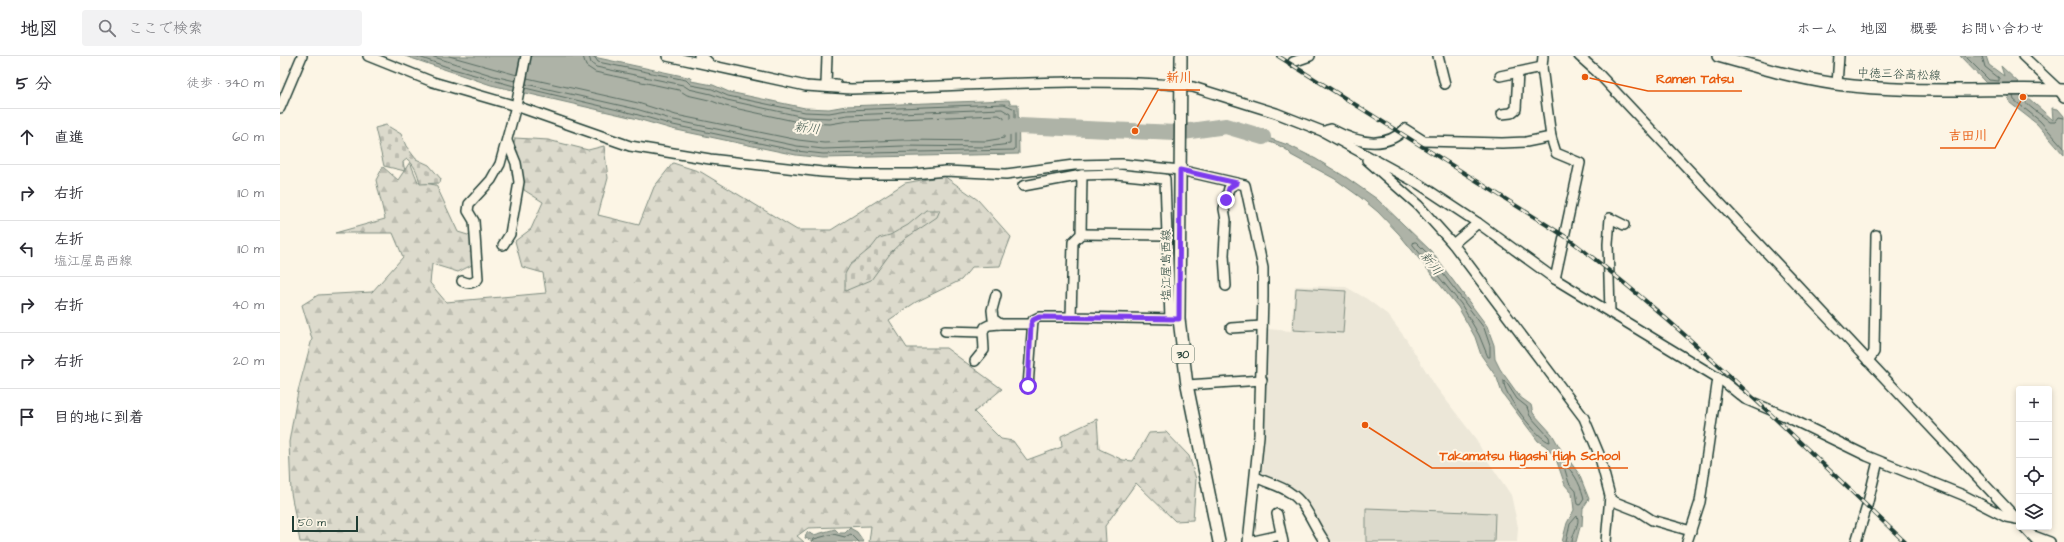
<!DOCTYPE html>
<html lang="ja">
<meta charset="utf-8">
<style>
body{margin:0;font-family:"Architects Daughter","Klee One",sans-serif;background:#f2f2f3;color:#2b2b33}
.controls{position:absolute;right:12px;bottom:12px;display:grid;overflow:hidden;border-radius:4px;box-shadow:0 2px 6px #0003}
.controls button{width:36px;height:36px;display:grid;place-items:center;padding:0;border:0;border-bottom:1px solid #e1e1e2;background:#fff;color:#2b2b33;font:20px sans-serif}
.scale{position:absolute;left:12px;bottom:10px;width:66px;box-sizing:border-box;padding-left:4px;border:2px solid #1f3d34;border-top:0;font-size:11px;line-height:14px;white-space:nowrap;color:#1f3d34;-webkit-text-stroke:3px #fcf5e5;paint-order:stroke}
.stop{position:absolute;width:12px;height:12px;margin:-9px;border:3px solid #7c3aed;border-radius:50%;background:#fff}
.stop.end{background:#7c3aed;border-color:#fff;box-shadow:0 1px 4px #0008}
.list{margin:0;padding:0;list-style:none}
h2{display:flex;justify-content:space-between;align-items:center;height:52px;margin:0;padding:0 16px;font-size:17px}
h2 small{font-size:13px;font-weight:400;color:#7c7c81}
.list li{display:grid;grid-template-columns:26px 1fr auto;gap:12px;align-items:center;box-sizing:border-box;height:56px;padding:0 16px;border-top:1px solid #e1e1e2}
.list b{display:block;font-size:15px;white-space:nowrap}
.list p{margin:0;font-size:13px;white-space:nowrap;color:#7c7c81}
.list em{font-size:13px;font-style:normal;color:#7c7c81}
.icon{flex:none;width:22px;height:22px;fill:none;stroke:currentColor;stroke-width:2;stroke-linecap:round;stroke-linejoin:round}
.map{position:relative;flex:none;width:1784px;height:486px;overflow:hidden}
header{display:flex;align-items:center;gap:24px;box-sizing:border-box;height:56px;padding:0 20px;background:#fff;border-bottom:1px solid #e1e1e2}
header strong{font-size:19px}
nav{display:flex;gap:22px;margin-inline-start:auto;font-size:14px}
.search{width:280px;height:36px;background:#f2f2f3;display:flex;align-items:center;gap:10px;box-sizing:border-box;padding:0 14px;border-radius:4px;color:#7c7c81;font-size:15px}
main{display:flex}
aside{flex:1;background:#fff}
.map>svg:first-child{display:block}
</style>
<header>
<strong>地図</strong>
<div class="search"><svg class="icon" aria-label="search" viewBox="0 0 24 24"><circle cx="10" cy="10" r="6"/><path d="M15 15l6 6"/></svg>ここで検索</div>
<nav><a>ホーム</a><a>地図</a><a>概要</a><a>お問い合わせ</a></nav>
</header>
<main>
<aside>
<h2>5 分<small>徒歩 · 340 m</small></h2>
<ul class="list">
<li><svg class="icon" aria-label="ahead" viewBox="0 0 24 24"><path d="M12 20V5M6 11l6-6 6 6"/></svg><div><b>直進</b></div><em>60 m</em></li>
<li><svg class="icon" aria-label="right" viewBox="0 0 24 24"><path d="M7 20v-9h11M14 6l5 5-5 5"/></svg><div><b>右折</b></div><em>110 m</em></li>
<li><svg class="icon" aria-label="left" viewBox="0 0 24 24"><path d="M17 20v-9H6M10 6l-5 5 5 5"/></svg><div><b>左折</b><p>塩江屋島西線</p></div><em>110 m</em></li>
<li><svg class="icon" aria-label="right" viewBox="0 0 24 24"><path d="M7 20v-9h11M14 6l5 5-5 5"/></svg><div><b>右折</b></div><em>40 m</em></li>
<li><svg class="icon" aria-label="right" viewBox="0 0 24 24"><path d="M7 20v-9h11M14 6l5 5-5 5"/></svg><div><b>右折</b></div><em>20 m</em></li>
<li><svg class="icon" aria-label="arrive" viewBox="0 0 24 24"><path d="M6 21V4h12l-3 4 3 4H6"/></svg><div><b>目的地に到着</b></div></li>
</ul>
</aside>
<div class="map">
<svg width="1784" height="486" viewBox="0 0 1784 486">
<defs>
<pattern id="forest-firs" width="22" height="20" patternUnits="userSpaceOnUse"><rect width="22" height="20" fill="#dcdacc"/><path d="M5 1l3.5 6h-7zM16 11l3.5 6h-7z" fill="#bcbcb0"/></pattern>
<pattern id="cemetery-stones" width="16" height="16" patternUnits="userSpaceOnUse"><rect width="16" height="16" fill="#dcdacc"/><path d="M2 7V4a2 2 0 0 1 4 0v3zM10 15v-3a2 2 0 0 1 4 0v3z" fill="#bcbcb0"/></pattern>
</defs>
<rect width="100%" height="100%" fill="#fcf5e5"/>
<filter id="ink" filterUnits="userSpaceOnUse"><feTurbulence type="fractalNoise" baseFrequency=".025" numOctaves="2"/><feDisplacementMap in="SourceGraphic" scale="8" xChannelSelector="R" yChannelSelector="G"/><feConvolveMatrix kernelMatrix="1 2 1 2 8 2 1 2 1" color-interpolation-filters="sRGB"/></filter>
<g filter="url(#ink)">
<!-- built -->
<path fill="#ece7d8" d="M1015 230 1066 231 1087 243 1108 259 1126 283 1156 331 1196 383 1206 402 1231 439 1238 471 1237 486H1048L1024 446 982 419 987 273 1011 275Z"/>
<!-- green -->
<g fill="#dcdacc" stroke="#7e8c80">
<path d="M1016 232 1066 235 1063 277 1013 274Z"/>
<path d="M1086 452 1215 457 1214 486H1086Z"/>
</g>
<!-- forest -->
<path fill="url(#forest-firs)" stroke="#7e8c80" d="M235 82 268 84 308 94 324 90 328 122 318 159 359 169 374 131 393 107 421 116 517 174H551L625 127 664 120 698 144 731 181 720 210 692 211 681 224 636 246 609 264 627 292H666L722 333 694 356 721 383 733 385 747 404 782 391 781 380 817 363 819 393 843 404 853 405 869 377 886 376 909 400 916 423 913 464 895 465 856 427 825 470 826 486H589L591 470 528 472 517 480 524 486H20L11 437 9 386 18 335 32 283 22 249 38 239 92 236 123 201 113 177H55L105 163 96 124 103 111 118 124 130 106 138 126 156 129 178 176 191 180 196 207 178 216 152 208 150 227 166 246 266 237 263 217 242 211 235 185 251 173 263 146 244 134 240 106 233 95Z"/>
<!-- cemetery -->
<g fill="url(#cemetery-stones)" stroke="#7e8c80">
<path d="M106 69 121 78 126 90 136 103 149 109 161 123 160 127 140 128C138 118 135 109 127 103L123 106 125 115 104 110 95 72Z"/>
<path d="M646 154H660L657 161 626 182 612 195 591 224 565 235V218L570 209 592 191 599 182 610 179 628 169Z"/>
</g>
<!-- water -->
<g fill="#aeb3a7" stroke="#758479">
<path d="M125 0H309L412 22 411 25 433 29 449 36 525 52 549 53 566 50 729 44 730 48H738L739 98 543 102 516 99 392 73 354 62 211 29Z"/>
<path d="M1680 0H1706L1709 9 1724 20 1721 10 1740 28 1746 40 1773 64 1772 52 1778 53 1784 60V99L1757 68 1730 47 1728 40 1720 29 1707 28Z"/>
<path d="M965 74 1008 89 1036 103 1067 122 1097 143 1151 195 1207 270 1214 289 1215 303 1220 313 1240 341 1251 349 1253 357 1272 378 1280 392 1299 418 1309 443 1303 452 1302 470 1300 471 1296 486H1282L1287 467 1294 454 1292 437 1285 429 1276 403 1266 390 1258 385 1222 337 1217 322 1201 299 1195 281 1178 251 1119 178 1098 156 1080 141 1055 123 1011 99C1008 89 970 80 959 78Z"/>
<path d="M570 472 577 476 584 486H536L525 482 527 476 534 479 555 473 559 477H565Z"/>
</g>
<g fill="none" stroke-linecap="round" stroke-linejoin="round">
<!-- shore -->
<g stroke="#586c62" stroke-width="1">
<path d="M136 0 173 13 234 30"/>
<path d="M151 0 214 20 235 25"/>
<path d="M169 0 237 19"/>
<path d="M1685 0 1709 24 1719 25V22L1705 11 1702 0"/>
<path d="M247 22 358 47 396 59 518 84 544 87 622 84 706 85 724 82V62L719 59 568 65 550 68 523 67 445 50 429 44 407 39 399 34 315 16 306 10 303 0"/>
<path d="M246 28 356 53 394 64 517 90 543 93 574 92 622 90 706 91 730 88V58L722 53 568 59 549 62 524 61 447 44 431 38 409 33 403 29 316 11 311 7 309 0"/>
<path d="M245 32 355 58 393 69 517 95 543 98 734 94 735 93V53L724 48 567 54 549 57 525 56 448 40 432 33 411 29 406 24 318 6 314 0"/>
<path d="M1733 40 1734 44 1760 65 1784 92"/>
<path d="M1741 40C1747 51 1761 58 1770 66H1775L1779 61 1784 62"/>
<path d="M1134 186H1136L1148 198 1204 272 1210 290V301H1208L1199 279 1181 248 1133 189Z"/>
<path d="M1224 325 1226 326 1237 343 1247 351 1250 360 1269 381 1270 386C1259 385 1221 336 1224 325Z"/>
<path d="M1287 411C1295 417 1302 433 1304 443L1300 449 1298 448 1296 435 1289 427 1285 414Z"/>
<path d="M532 486 534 483 553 478 565 481 571 478 579 486"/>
<path d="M1286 486 1290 468 1297 460C1301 467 1292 477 1292 486"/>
</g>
<!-- river -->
<path stroke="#aeb3a7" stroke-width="16" d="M718 72 739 70 896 77 946 70 983 81"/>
<defs>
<g id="minor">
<path d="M88 0 153 26 236 50 350 90 430 103 542 116 577 118H633L666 115 726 118 794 109 842 108 900 114 965 129 983 212V241L979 380 968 486"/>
<path d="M387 0 526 30 571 33C645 31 718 27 792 26 833 26 872 26 913 31L996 57 1042 75 1139 128 1198 167 1275 223 1443 325 1465 343 1505 360 1587 400 1683 439 1726 461 1737 463"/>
<path d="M419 0 425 3 431 9"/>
<path d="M547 0 546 28H556"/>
<path d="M1158 0 1165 28"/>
<path d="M1263 0 1262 11 1271 81 1276 97 1300 107 1275 223"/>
<path d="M1299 0 1317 16 1737 463"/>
<path d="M1743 0 1779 34 1784 41"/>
<path d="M1013 6 1030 0"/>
<path d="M1220 20 1262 11"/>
<path d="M1557 28 1559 0"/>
<path d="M0 52 22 0"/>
<path d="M1222 58 1231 57 1236 53 1238 16"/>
<path d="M1047 74 1051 73C1075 86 1104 95 1125 73L1144 85 1222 87 1246 86 1271 81"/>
<path d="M1087 104 1138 149 1173 188 1304 362 1319 398 1330 440 1326 486"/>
<path d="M802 119 801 178 793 186 791 261 896 263"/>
<path d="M743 130 802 119 836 118 885 123 890 263"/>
<path d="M801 178 887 179"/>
<path d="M1173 188 1198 167"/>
<path d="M223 189 230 178 239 126 236 107 227 85"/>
<path d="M182 225C189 228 192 228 198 223L194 165 188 155 189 148 211 124 220 108 236 50 246 0"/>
<path d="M946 230 944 199 946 164 944 153 949 132 957 127"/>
<path d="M716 239 712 254 713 263 720 268H751"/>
<path d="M1330 256 1328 188 1330 162 1344 169"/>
<path d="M951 272 982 270"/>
<path d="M665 275 703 276"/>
<path d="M695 305 704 294 703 276 705 271 709 269 720 268"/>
<path d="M1588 305 1594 296 1596 179"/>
<path d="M907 329 982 324"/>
<path d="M748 330 753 264 759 261H791"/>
<path d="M976 421C987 427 999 429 1009 436 1027 447 1033 470 1045 486"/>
<path d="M1330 444 1358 455 1372 464 1411 475"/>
<path d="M997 458 1003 486"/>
<path d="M1744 471 1758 486"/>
<path d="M1754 480 1770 486"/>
<path d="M969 486 1001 479"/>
<path d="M1407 486 1420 446 1438 322"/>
<path d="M1576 486 1587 450 1598 405"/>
</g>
<g id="major">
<path d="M901 0 899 263 907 329 939 486"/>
<path d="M1438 0C1477 11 1516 22 1556 28 1631 38 1708 32 1784 34"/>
</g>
</defs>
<!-- minor casing -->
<use href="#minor" stroke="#1f3d34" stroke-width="12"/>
<!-- major casing -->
<use href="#major" stroke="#1f3d34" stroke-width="14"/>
<!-- minor -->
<use href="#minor" stroke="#fcf5e5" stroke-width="9"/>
<!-- major -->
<use href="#major" stroke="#fcf5e5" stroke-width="11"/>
<defs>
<path id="rail" d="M998 0 1286 181C1408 273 1514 382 1625 486"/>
</defs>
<!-- rail casing -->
<use href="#rail" stroke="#1f3d34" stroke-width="4"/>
<!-- rail -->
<use href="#rail" stroke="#fcf5e5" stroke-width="2.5" stroke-dasharray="8" stroke-linecap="butt"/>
</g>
</g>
<g fill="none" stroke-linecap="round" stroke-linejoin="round" filter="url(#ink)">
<!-- route -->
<path stroke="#7c3aed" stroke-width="5" d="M748 330 751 268 753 264 759 261 899 263 900 114 957 127 949 132 946 144"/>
</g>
<g text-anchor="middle" stroke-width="4" stroke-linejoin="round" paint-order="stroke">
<!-- shield labels -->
<rect fill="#fcf5e5" stroke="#617469" stroke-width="1" x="892" y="289" width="22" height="18" rx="3"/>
<g font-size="11" font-weight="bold" fill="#1f3d34">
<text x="903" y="302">30</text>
</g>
<!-- street labels -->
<g font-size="12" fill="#1f3d34" stroke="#fcf5e5">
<text transform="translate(1619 18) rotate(2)" y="4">中徳三谷高松線</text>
<text transform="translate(886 209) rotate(-90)" y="4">塩江屋島西線</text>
</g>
<!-- water labels -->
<g font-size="13" font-style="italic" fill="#435a51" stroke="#fcf5e5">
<text transform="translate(527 71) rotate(7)" y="5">新川</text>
<text transform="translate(1152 207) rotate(51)" y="5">新川</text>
</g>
</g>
<!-- callouts -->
<path fill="none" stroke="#e8590c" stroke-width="1.5" d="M855 75L878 34H920M1305 21L1368 35H1462M1743 41L1715 92H1660M1085 369L1152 412H1348"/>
<g fill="#e8590c" stroke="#fcf5e5" stroke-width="1.5">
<circle cx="855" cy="75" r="4"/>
<circle cx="1305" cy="21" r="4"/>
<circle cx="1743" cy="41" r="4"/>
<circle cx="1085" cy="369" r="4"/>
</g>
<g font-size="13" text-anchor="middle" font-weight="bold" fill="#e8590c" stroke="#fcf5e5" stroke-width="4" stroke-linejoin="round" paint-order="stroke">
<text x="899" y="26">新川</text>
<text x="1415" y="27">Ramen Tatsu</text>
<text x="1688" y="84">吉田川</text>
<text x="1250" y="404">Takamatsu Higashi High School</text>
</g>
</svg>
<div class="controls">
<button>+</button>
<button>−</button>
<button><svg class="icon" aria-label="locate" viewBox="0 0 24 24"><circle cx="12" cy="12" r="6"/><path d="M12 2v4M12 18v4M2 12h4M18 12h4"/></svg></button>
<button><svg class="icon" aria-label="layers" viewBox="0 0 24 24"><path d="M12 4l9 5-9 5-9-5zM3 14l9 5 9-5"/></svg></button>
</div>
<div class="scale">50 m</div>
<div class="stop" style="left:748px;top:330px"></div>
<div class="stop end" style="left:946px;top:144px"></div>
</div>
</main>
